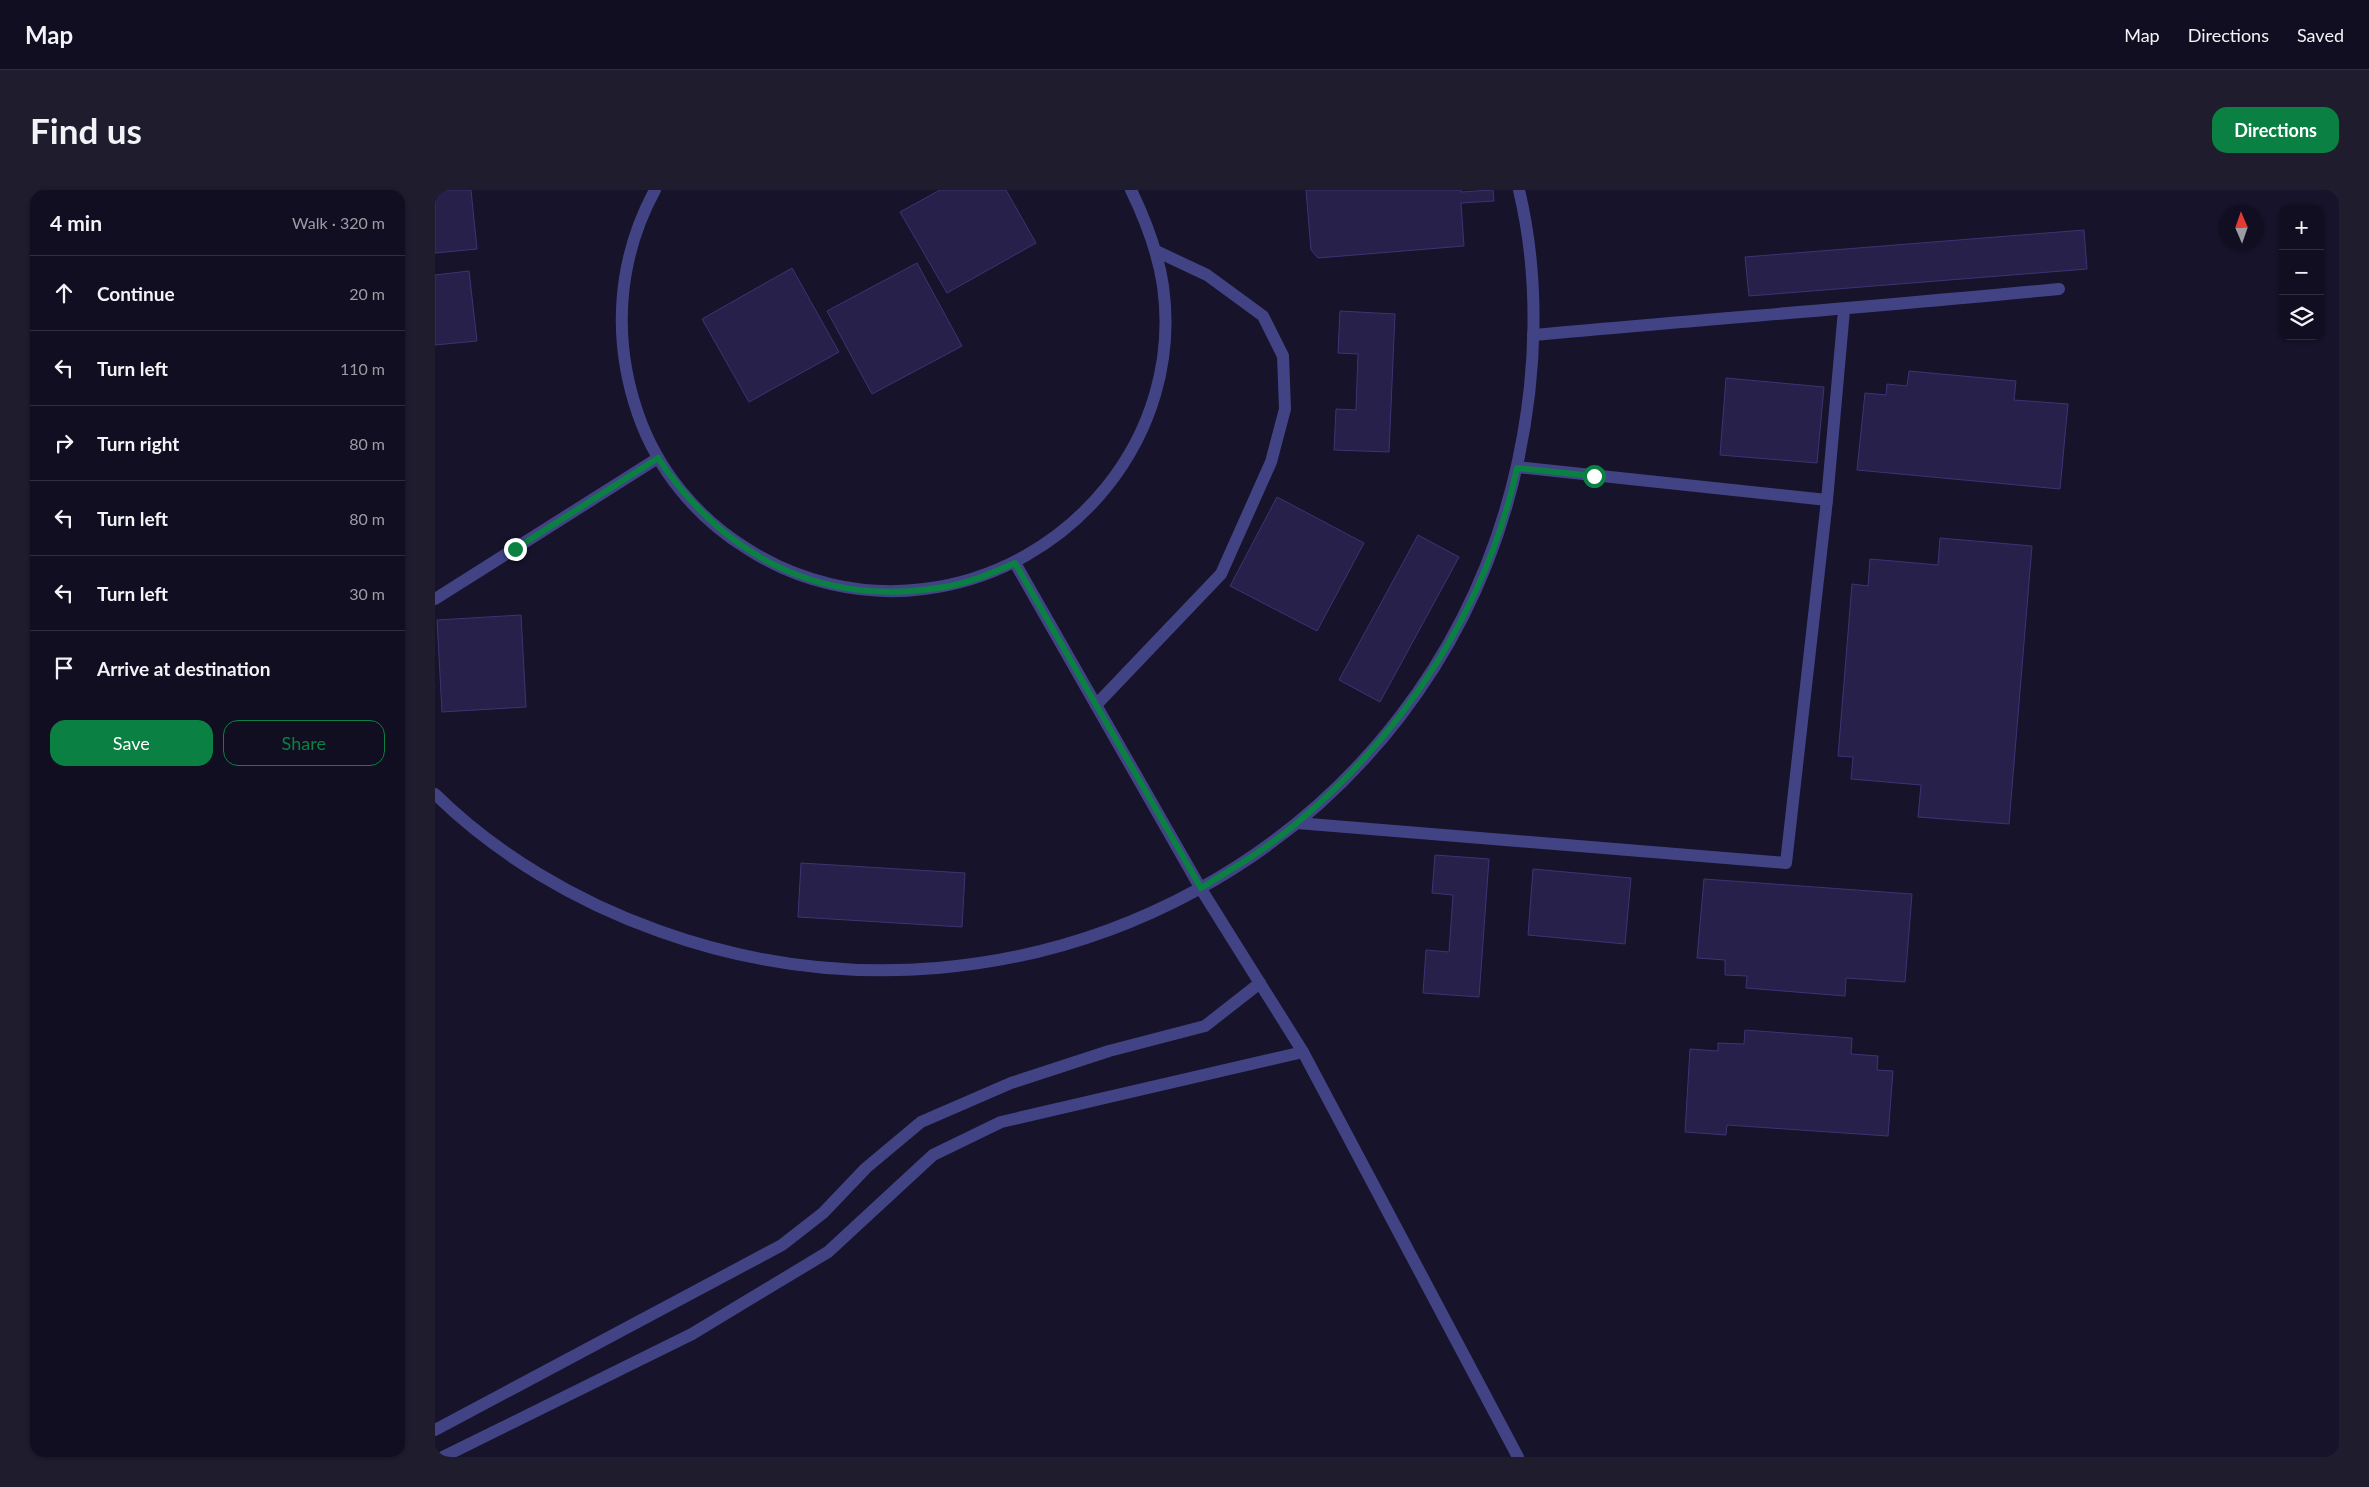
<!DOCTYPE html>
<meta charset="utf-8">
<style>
body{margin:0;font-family:Lato,sans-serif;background:#1e1c2d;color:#f1f3f6}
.controls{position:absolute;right:15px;top:15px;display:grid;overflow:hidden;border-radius:10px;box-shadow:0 1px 4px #0004}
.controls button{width:45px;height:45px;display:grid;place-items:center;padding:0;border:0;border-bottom:1px solid #302e3e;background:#100e20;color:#f1f3f6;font:25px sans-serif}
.compass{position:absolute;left:1784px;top:15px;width:45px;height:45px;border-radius:50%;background:#100e20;box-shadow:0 1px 4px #0004;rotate:358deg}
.stop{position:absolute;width:15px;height:15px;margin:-11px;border:4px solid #0b8043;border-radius:50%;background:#fff}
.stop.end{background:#0b8043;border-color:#fff;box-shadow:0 1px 5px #0008}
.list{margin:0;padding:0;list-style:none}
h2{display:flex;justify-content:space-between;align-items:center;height:65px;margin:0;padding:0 20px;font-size:21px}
h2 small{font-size:16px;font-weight:400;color:#9c9ca5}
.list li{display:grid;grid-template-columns:32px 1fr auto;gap:15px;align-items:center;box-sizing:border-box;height:75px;padding:0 20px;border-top:1px solid #302e3e}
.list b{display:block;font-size:19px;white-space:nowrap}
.list em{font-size:16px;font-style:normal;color:#9c9ca5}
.actions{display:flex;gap:10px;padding:15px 20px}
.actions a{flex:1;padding:11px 0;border:1px solid #0b8043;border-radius:15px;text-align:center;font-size:18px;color:#0b8043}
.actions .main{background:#0b8043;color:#fff}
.icon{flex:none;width:28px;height:28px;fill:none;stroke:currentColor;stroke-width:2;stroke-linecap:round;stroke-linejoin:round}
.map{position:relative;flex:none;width:1904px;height:1267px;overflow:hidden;border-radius:15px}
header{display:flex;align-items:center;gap:30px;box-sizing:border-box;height:70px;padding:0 25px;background:#100e20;border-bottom:1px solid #302e3e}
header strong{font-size:24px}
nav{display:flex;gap:28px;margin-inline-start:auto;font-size:18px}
.intro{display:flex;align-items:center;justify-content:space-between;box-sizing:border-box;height:120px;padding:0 30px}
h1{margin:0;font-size:35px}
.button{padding:12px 22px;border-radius:15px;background:#0b8043;color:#fff;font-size:18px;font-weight:700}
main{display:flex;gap:30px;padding:0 30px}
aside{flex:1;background:#100e20;border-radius:15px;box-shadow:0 1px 4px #0004}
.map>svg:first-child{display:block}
</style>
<header>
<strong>Map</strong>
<nav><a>Map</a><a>Directions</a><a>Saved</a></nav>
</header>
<div class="intro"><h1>Find us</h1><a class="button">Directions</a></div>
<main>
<aside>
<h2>4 min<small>Walk · 320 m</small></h2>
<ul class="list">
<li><svg class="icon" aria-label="ahead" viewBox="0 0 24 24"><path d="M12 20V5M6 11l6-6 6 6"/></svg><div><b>Continue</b></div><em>20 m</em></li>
<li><svg class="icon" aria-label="left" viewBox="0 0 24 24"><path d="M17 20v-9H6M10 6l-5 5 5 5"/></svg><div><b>Turn left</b></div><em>110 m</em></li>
<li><svg class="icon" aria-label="right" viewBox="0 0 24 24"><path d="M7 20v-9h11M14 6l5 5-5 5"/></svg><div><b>Turn right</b></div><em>80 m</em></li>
<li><svg class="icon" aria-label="left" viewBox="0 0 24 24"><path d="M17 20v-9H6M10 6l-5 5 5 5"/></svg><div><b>Turn left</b></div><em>80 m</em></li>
<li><svg class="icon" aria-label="left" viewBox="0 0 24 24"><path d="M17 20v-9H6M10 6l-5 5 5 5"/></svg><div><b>Turn left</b></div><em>30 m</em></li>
<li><svg class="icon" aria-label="arrive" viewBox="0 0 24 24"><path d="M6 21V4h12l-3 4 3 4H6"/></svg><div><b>Arrive at destination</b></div></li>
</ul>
<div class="actions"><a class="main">Save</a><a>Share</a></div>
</aside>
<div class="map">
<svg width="1904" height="1267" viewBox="0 0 1904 1267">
<rect width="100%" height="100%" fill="#16132a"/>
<!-- building -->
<g fill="#26204a" stroke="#3d3474">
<path d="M0 0H36L42 59 0 63Z"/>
<path d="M505 0H571L601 53 512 103 465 22Z"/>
<path d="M871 0H1026V2L1058 0 1059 11 1026 13 1029 56 883 68 876 60Z"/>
<path d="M1649 40 1652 79 1314 106 1310 67Z"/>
<path d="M482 73 527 156 437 204 392 121Z"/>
<path d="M357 78 404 162 314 212 267 129Z"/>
<path d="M34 81 42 151 0 155V85Z"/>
<path d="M905 121 960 124 954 262 899 260 901 219 921 220 923 164 903 163Z"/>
<path d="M1474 181 1581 191 1579 210 1633 214 1625 299 1422 280 1430 203 1451 205 1452 194 1472 196Z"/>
<path d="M1291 188 1389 197 1382 273 1285 265Z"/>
<path d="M842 307 929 353 882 441 795 396Z"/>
<path d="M983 345 1024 367 945 512 904 490Z"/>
<path d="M1505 348 1597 356 1574 634 1483 627 1486 595 1416 589 1418 567 1403 566 1417 394 1433 396 1435 369 1503 375Z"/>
<path d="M86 425 91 517 7 522 2 430Z"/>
<path d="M1000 665 1054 669 1044 807 988 803 991 760 1014 762 1018 705 997 703Z"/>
<path d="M366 673 530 683 527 737 363 727Z"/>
<path d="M1098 679 1196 688 1190 754 1093 745Z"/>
<path d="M1269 689 1477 704 1470 792 1411 788 1410 806 1311 798 1312 786 1290 785V770L1262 768Z"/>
<path d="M1310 840 1417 848 1416 864 1443 866 1442 880 1458 881 1453 946 1292 935 1291 945 1250 942 1255 859 1283 861V853L1309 854Z"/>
</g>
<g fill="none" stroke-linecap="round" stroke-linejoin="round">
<!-- minor -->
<g stroke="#424385" stroke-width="12">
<path d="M220 0C182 70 177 149 203 224 222 279 261 327 311 358 363 392 427 407 489 399 636 381 749 246 728 96 723 62 711 31 696 0"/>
<path d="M1098 145C1273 129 1449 116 1624 99"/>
<path d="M1392 310 1409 120"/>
<path d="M580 373 766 699 868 862 1083 1267"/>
<path d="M0 409 223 268"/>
<path d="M661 515 786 384 836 272 850 219 848 166 828 126 772 85 721 61"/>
<path d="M0 604C62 665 142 712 224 741 594 874 999 657 1083 271 1102 183 1105 88 1084 0"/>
<path d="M862 633 1351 673 1392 310 1082 277"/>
<path d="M0 1240 347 1055 388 1023 431 978 486 932 576 893 674 861 770 836 825 793"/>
<path d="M8 1267 257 1144 393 1062 498 965 566 932 868 862"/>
</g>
</g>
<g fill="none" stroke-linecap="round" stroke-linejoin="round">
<!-- route -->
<path stroke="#0b8043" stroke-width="6" d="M80 359 223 268C290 368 388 418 509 397 534 393 557 383 580 373L766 698C799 678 833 658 863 632 971 541 1052 416 1082 278L1159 286"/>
</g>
</svg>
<div class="controls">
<button>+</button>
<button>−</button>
<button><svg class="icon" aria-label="layers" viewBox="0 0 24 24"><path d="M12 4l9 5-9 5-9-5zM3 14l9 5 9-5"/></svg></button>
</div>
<svg class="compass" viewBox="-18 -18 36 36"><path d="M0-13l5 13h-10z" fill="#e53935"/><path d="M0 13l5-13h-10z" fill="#9c9ca5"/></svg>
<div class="stop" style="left:1159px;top:286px"></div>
<div class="stop end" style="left:80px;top:359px"></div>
</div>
</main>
